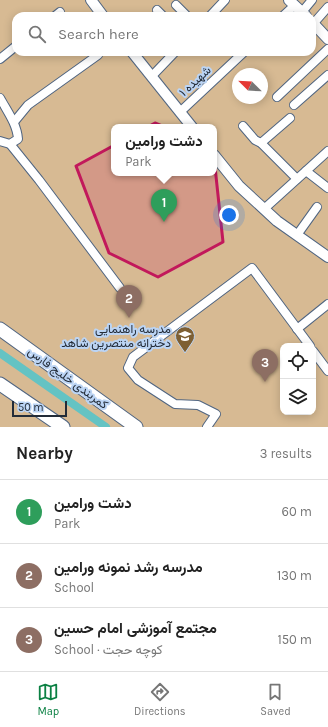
<!DOCTYPE html>
<meta charset="utf-8">
<style>
body{margin:0;font-family:Karla,Vazirmatn,sans-serif;background:#f2f2f2;color:#222}
.controls{position:absolute;right:12px;bottom:12px;display:grid;overflow:hidden;border-radius:8px;box-shadow:0 2px 10px #0003}
.controls button{width:36px;height:36px;display:grid;place-items:center;padding:0;border:0;border-bottom:1px solid #e0e0e0;background:#fff;color:#222;font:20px sans-serif}
.compass{position:absolute;left:232px;top:68px;width:36px;height:36px;border-radius:50%;background:#fff;box-shadow:0 2px 10px #0003;rotate:294deg}
.scale{position:absolute;left:12px;bottom:10px;width:55px;box-sizing:border-box;padding-left:4px;border:2px solid #232c38;border-top:0;font-size:11px;line-height:14px;white-space:nowrap;color:#232c38;-webkit-text-stroke:3px #bbd4f4;paint-order:stroke}
.you{position:absolute;left:229px;top:215px;width:14px;height:14px;margin:-10px;border:3px solid #fff;border-radius:50%;background:#1a73e8;box-shadow:0 0 0 6px #1a73e833}
.badge{display:grid;place-items:center;width:26px;height:26px;border-radius:50%;background:#0b8043;color:#fff;font-size:13px;font-weight:700}
.pin{position:absolute;translate:-50% -33px;filter:drop-shadow(0 1px 2px #0008)}
.pin::after{content:'';position:absolute;top:21px;width:14px;height:12px;background:inherit;clip-path:polygon(0 0,100% 0,50% 100%)}
.popup{position:absolute;left:111px;top:124px;width:106px;height:52px;box-sizing:border-box;display:grid;place-content:center;border-radius:8px;background:#fff;filter:drop-shadow(0 1px 3px #0005);font-size:13px;white-space:nowrap;color:#767676}
.popup b{font-size:15px;color:#222}
.popup::after{content:'';position:absolute;left:50%;top:100%;margin-left:-8px;border:8px solid transparent;border-top-color:#fff}
.list{margin:0;padding:0;list-style:none}
h2{display:flex;justify-content:space-between;align-items:center;height:52px;margin:0;padding:0 16px;font-size:17px}
h2 small{font-size:13px;font-weight:400;color:#767676}
.list li{display:grid;grid-template-columns:26px 1fr auto;gap:12px;align-items:center;box-sizing:border-box;height:64px;padding:0 16px;border-top:1px solid #e0e0e0}
.list b{display:block;font-size:15px;white-space:nowrap}
.list p{margin:0;font-size:13px;white-space:nowrap;color:#767676}
.list em{font-size:13px;font-style:normal;color:#767676}
.icon{flex:none;width:22px;height:22px;fill:none;stroke:currentColor;stroke-width:2;stroke-linecap:round;stroke-linejoin:round}
.map{position:relative;flex:none;width:328px;height:427px;overflow:hidden}
.search{position:absolute;background:#fff;box-shadow:0 2px 10px #0003;left:12px;right:12px;top:12px;height:44px;display:flex;align-items:center;gap:10px;box-sizing:border-box;padding:0 14px;border-radius:12px;color:#767676;font-size:15px}
.sheet{height:244px;background:#fff}
nav{display:flex;justify-content:space-around;align-items:center;box-sizing:border-box;height:56px;border-top:1px solid #e0e0e0;background:#fff;font-size:11px;color:#767676}
nav a{display:grid;justify-items:center;gap:2px}
nav .on{color:#0b8043}
.map>svg:first-child{display:block}
</style>
<div class="map">
<svg width="328" height="427" viewBox="0 0 328 427">
<rect width="100%" height="100%" fill="#bbd4f4"/>
<!-- green -->
<path fill="#d7ba93" fill-rule="evenodd" d="M0 0H328V427H0ZM16 16H312V52H16ZM238 74H262V98H238ZM114 127H214V173H114ZM283 346H313V412H283Z"/>
<g fill="none" stroke-linecap="round" stroke-linejoin="round">
<!-- canal -->
<path stroke="#64c3c3" stroke-width="8" d="M0 353 106 427"/>
<defs>
<g id="minor">
<path d="M176 5 187 16"/>
<path d="M157 10 163 16"/>
<path d="M302 12 312 0"/>
<path d="M55 16 60 12"/>
<path d="M210 16 225 0"/>
<path d="M283 16 295 5"/>
<path d="M313 24 328 7"/>
<path d="M0 59 16 46"/>
<path d="M152 76 175 52"/>
<path d="M277 97 328 49"/>
<path d="M0 98C7 111 17 124 18 139L10 144 0 141"/>
<path d="M294 105 328 75"/>
<path d="M180 112 244 52"/>
<path d="M14 122 28 105 98 55"/>
<path d="M243 126 255 140 261 143 297 179"/>
<path d="M261 143 290 118"/>
<path d="M10 144 39 180 120 288"/>
<path d="M306 171 328 188"/>
<path d="M264 209 328 151"/>
<path d="M297 235 317 207"/>
<path d="M297 329 328 304"/>
<path d="M313 351 328 371"/>
<path d="M207 427 216 414 198 405 175 404 138 380 128 368 133 357 252 268 310 346"/>
</g>
<g id="tertiary">
<path d="M91 0 103 16"/>
<path d="M289 0 306 16"/>
<path d="M312 22 328 39"/>
<path d="M132 52 192 127"/>
<path d="M214 155 239 186 277 221 328 257"/>
</g>
<g id="primary">
<path d="M0 329 136 427"/>
<path d="M0 384 63 427"/>
</g>
</defs>
<!-- minor casing -->
<use href="#minor" stroke="#506581" stroke-width="10"/>
<!-- tertiary casing -->
<use href="#tertiary" stroke="#506581" stroke-width="12"/>
<!-- primary casing -->
<use href="#primary" stroke="#506581" stroke-width="15"/>
<!-- minor -->
<use href="#minor" stroke="#fff" stroke-width="8"/>
<!-- tertiary -->
<use href="#tertiary" stroke="#fff" stroke-width="10"/>
<!-- primary -->
<use href="#primary" stroke="#fff" stroke-width="13"/>
</g>
<!-- marked area -->
<path fill="#c2185b" fill-opacity="0.2" stroke="#c2185b" stroke-width="3" stroke-linejoin="round" d="M155 123 213 148 223 242 158 277 109 253 76 166Z"/>
<!-- icons -->
<defs>
<symbol id="school-pin" viewBox="-11 -11 22 30"><path d="M0 17L-7.5 6A9.5 9.5 0 1 1 7.5 6Z" fill="#7d5f33" stroke="#bbd4f4"/><path d="M0-5L7-2L0 1L-7-2ZM-4 1L0 2.5L4 1V4Q0 6-4 4Z" fill="#fff"/></symbol>
</defs>
<g fill-rule="evenodd">
<use href="#school-pin" x="174" y="325" width="22" height="30"/>
</g>
<g text-anchor="middle" stroke-width="4" stroke-linejoin="round" paint-order="stroke">
<!-- street labels -->
<g font-size="12" fill="#232c38" stroke="#bbd4f4">
<text transform="translate(195 81) rotate(-43)" y="4">شهیده ۱</text>
<text transform="translate(68 378) rotate(36)" y="4">کمربندی خلیج فارس</text>
</g>
<!-- poi labels -->
<g font-size="12" fill="#232c38" stroke="#bbd4f4" text-anchor="end">
<text x="171" y="333">مدرسه راهنمایی<tspan x="171" dy="14">دخترانه منتصرین شاهد</tspan></text>
</g>
</g>
</svg>
<div class="controls">
<button><svg class="icon" aria-label="locate" viewBox="0 0 24 24"><circle cx="12" cy="12" r="6"/><path d="M12 2v4M12 18v4M2 12h4M18 12h4"/></svg></button>
<button><svg class="icon" aria-label="layers" viewBox="0 0 24 24"><path d="M12 4l9 5-9 5-9-5zM3 14l9 5 9-5"/></svg></button>
</div>
<svg class="compass" viewBox="-18 -18 36 36"><path d="M0-13l5 13h-10z" fill="#e53935"/><path d="M0 13l5-13h-10z" fill="#767676"/></svg>
<div class="scale">50 m</div>
<div class="you"></div>
<div class="pin badge" style="left:164px;top:222px;background:#2e9e5b">1</div>
<div class="popup"><b>دشت ورامین</b>Park</div>
<div class="pin badge" style="left:129px;top:318px;background:#8d6e63">2</div>
<div class="pin badge" style="left:265px;top:382px;background:#8d6e63">3</div>
<div class="search"><svg class="icon" aria-label="search" viewBox="0 0 24 24"><circle cx="10" cy="10" r="6"/><path d="M15 15l6 6"/></svg>Search here</div>
</div>
<section class="sheet">
<h2>Nearby<small>3 results</small></h2>
<ul class="list">
<li><span class="badge" style="background:#2e9e5b">1</span><div><b>دشت ورامین</b><p>Park</p></div><em>60 m</em></li>
<li><span class="badge" style="background:#8d6e63">2</span><div><b>مدرسه رشد نمونه ورامین</b><p>School</p></div><em>130 m</em></li>
<li><span class="badge" style="background:#8d6e63">3</span><div><b>مجتمع آموزشی امام حسین</b><p>School · کوچه حجت</p></div><em>150 m</em></li>
</ul>
</section>
<nav>
<a class="on"><svg class="icon" aria-label="map" viewBox="0 0 24 24"><path d="M3 6l6-2 6 2 6-2v14l-6 2-6-2-6 2zM9 4v14M15 6v14"/></svg>Map</a>
<a><svg class="icon" aria-label="directions" viewBox="0 0 24 24"><path d="M12 3l9 9-9 9-9-9zM9 14v-3h6M13 9l2 2-2 2"/></svg>Directions</a>
<a><svg class="icon" aria-label="saved" viewBox="0 0 24 24"><path d="M7 4h10v16l-5-4-5 4z"/></svg>Saved</a>
</nav>
